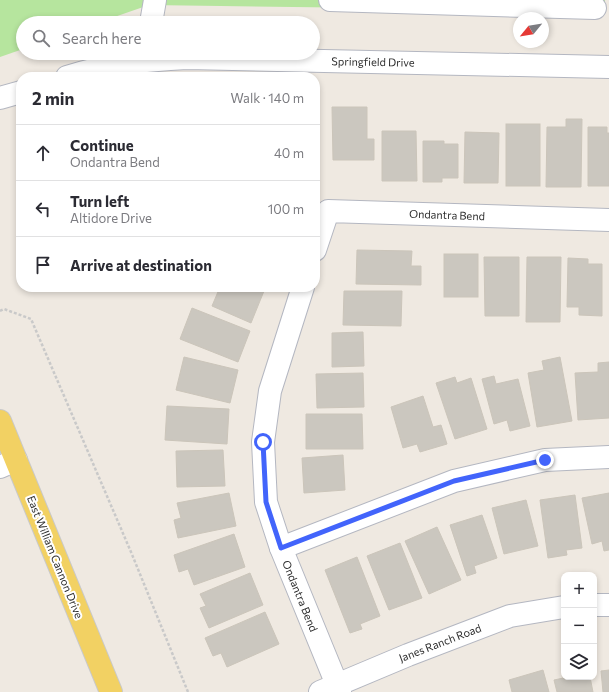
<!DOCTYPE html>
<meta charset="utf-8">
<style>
body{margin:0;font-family:Commissioner,sans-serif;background:#f7f7f7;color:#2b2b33}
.controls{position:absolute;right:12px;bottom:12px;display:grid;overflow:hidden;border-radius:8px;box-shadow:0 2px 6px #0003}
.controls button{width:36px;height:36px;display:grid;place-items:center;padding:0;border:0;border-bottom:1px solid #e1e1e2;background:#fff;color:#2b2b33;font:20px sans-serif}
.compass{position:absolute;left:513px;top:12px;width:36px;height:36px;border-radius:50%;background:#fff;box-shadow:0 2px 6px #0003;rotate:240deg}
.stop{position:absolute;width:12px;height:12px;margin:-9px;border:3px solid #4264fb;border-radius:50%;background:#fff}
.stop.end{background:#4264fb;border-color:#fff;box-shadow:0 1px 4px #0008}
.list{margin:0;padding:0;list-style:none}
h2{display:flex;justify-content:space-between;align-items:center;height:52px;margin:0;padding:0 16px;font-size:17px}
h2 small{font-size:13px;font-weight:400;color:#7c7c81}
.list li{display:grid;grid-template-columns:26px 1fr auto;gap:12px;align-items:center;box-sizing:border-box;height:56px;padding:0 16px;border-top:1px solid #e1e1e2}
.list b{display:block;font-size:15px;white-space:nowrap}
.list p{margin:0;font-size:13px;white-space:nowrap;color:#7c7c81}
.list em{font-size:13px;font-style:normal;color:#7c7c81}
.icon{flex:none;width:22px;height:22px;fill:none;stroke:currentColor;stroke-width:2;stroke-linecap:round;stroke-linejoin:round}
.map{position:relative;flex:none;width:609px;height:692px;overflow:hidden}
.search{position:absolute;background:#fff;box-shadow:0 2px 6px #0003;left:16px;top:16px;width:304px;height:44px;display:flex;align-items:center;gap:10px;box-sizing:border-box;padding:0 14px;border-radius:22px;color:#7c7c81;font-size:15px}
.panel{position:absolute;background:#fff;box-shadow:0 2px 6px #0003;left:16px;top:72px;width:304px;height:220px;border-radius:16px}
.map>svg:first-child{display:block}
</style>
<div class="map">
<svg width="609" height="692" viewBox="0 0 609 692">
<rect width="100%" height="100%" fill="#efe9e1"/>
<!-- green -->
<path fill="#b6e59e" d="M0 0H605L604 11 149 5 97 23H23V49L0 57Z"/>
<!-- building -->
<g fill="#cbc7bf" stroke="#cbc5ba">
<path d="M332 107H367V139H374V160H333Z"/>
<path d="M566 119H582L581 187H546L547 127H566Z"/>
<rect x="506" y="124" width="34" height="62"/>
<path d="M588 127H607V133H609V186H588Z"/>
<path d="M382 131H416L417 181H382Z"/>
<path d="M465 132 499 133 498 183H464Z"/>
<path d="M423 141H444V144H458V178H442V182H423Z"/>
<path d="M357 250 412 251 411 266H421V285L356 284Z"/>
<rect x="444" y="254" width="34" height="43"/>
<path d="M484 257H519V316H485Z"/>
<path d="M527 257H561L560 322H526Z"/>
<path d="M568 258 588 259V264H602V316L579 315V307H567Z"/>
<path d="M220 287H255L264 291 251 323 212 306Z"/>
<path d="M344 291H402L401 326 343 325Z"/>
<path d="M192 308 250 331 238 362 180 339Z"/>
<path d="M363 332 364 366 332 367V333Z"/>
<path d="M184 357 238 370 230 403 176 390Z"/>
<path d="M560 357 572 421 537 427 528 373 544 370 542 361Z"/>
<path d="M609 362V418L578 420 575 373 598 372V363Z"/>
<path d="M363 373 364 407 317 408 316 374Z"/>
<path d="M494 376 496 384 518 379 530 426 510 431 507 420 494 424 482 379Z"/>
<path d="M455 377 457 383 471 378 487 429 455 439 436 383Z"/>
<path d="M423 396 433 427 441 425 447 444 420 452 417 444 403 448 391 407Z"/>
<path d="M167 406 229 409 227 444 165 440Z"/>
<path d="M306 414H362L363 449H306Z"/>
<path d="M223 450 225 486 177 487 176 451Z"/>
<path d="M343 455 345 490 304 493 302 458Z"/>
<path d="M229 493 236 526 178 538 174 520 181 518 177 503Z"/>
<path d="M609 493V550L604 551 602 541 592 544 582 498Z"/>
<path d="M575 495 582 548 566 550 567 555 548 558 540 500Z"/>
<path d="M526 500 538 546 504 554 492 508Z"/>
<path d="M482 515 497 558 474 566 476 573 467 576 450 525Z"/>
<path d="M437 527 461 580 429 594 405 541Z"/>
<path d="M234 534 245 567 194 585 188 569 179 572 174 555Z"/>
<path d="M400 543 422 598 389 610 367 556Z"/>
<path d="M357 557 380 616 360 624 362 629 350 633 325 570Z"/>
<path d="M250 573 263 605 209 628 200 608 206 606 200 594Z"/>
<path d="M265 612 279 644 227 667 221 653 213 656 205 638Z"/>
<path d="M543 670 549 692H512L509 680Z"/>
<path d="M609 670V692H603L601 671Z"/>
<path d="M568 677H590L593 692H557L554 680Z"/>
</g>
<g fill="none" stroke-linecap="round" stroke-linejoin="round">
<defs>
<g id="minor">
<path d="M330 0 595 8"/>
<path d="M151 23 155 0"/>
<path d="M67 77C107 64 146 60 187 58L609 67"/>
<path d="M0 98 21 92"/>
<path d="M315 250 328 211 609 220"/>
<path d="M303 287 270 391 263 442 266 502 281 548 340 692"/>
<path d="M0 467 16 460"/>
<path d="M281 548 454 481 545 460 609 457"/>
<path d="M594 605H609"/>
<path d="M320 692 408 655 510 616 564 607"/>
</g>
<path id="major" d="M0 421 111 692"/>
</defs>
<!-- minor casing -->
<use href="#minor" stroke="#b4b7c1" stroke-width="24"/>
<!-- major casing -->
<use href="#major" stroke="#c9c9c9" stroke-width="24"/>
<!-- path -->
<path stroke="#c9c9c9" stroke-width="2.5" stroke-dasharray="3 2" stroke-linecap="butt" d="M0 311 4 309 31 319 131 552 188 692"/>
<!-- minor -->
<use href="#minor" stroke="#fff" stroke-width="22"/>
<!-- major -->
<use href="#major" stroke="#f2d163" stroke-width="22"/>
</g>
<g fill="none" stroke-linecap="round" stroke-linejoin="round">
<!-- route -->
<path stroke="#4264fb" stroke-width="5" d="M263 442 266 502 281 548 454 481 545 460"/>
</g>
<g text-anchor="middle" stroke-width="4" stroke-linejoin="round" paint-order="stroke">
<!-- street labels -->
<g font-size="11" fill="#2e2e2e" stroke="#fff">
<text transform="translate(373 62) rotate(1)" y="4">Springfield Drive</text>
<text transform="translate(447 215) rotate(2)" y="4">Ondantra Bend</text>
<text transform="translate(55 557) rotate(68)" y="4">East William Cannon Drive</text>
<text transform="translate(300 596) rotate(68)" y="4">Ondantra Bend</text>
<text transform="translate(440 643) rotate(-21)" y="4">Janes Ranch Road</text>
</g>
</g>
</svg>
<div class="controls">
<button>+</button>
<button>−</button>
<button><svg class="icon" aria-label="layers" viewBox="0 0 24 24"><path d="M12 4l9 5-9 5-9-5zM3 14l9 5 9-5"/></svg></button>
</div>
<svg class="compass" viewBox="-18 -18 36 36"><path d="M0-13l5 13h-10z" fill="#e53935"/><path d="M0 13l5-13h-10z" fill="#7c7c81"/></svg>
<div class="stop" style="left:263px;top:442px"></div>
<div class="stop end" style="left:545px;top:460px"></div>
<div class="search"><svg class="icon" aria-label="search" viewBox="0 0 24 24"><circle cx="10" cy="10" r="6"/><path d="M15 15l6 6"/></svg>Search here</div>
<section class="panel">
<h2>2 min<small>Walk · 140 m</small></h2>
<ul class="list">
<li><svg class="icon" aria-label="ahead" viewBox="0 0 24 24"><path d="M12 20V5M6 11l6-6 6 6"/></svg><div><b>Continue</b><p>Ondantra Bend</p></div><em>40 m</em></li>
<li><svg class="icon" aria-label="left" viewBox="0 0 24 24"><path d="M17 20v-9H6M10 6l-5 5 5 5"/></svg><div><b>Turn left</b><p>Altidore Drive</p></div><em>100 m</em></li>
<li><svg class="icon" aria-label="arrive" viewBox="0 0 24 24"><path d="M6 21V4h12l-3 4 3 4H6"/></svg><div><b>Arrive at destination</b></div></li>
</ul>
</section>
</div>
